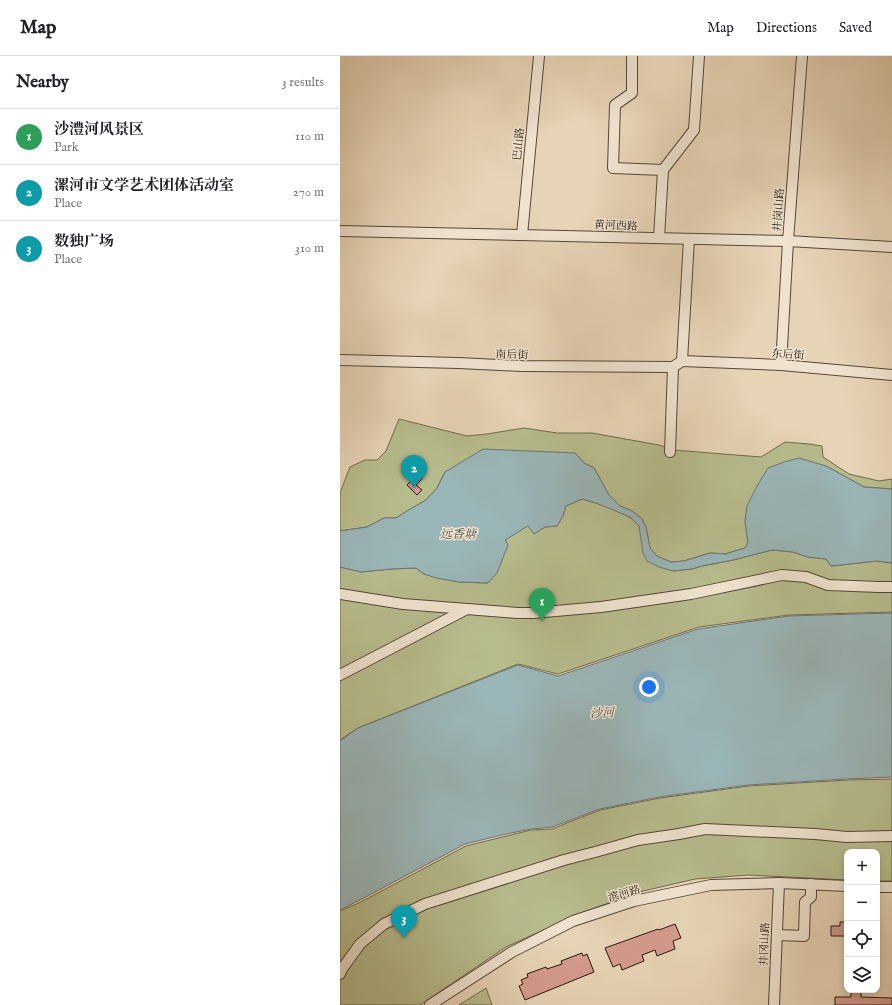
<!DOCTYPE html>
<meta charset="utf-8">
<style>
body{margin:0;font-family:"IM FELL English","Noto Serif SC",serif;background:#f2f2f2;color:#202124}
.controls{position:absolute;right:12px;bottom:12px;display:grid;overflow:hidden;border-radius:8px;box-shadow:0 2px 6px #0003}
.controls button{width:36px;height:36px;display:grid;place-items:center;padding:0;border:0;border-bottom:1px solid #e0e0e0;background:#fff;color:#202124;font:20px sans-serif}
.you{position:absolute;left:309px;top:631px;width:14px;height:14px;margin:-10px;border:3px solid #fff;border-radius:50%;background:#1a73e8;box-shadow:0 0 0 6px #1a73e833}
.badge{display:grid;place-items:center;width:26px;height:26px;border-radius:50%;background:#2563eb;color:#fff;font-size:13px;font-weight:700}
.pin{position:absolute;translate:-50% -33px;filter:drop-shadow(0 1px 2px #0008)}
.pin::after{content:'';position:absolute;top:21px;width:14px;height:12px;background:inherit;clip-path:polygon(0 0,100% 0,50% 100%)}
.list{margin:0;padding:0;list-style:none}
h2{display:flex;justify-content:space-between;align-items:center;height:52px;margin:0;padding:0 16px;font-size:17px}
h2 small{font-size:13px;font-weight:400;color:#757577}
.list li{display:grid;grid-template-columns:26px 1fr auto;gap:12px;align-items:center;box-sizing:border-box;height:56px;padding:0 16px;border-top:1px solid #e0e0e0}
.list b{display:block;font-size:15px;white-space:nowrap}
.list p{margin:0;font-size:13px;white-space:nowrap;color:#757577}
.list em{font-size:13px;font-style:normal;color:#757577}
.icon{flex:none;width:22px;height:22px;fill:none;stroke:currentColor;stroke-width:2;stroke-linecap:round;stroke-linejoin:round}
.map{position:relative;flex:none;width:552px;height:949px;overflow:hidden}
header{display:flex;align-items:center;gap:24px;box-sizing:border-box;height:56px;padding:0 20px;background:#fff;border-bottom:1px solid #e0e0e0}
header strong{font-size:19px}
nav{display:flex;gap:22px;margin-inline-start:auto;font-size:14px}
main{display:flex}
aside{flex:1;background:#fff}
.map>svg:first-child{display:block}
</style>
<header>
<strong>Map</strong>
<nav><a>Map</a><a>Directions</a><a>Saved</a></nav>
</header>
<main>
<aside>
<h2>Nearby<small>3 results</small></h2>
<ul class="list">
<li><span class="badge" style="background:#2e9e5b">1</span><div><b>沙澧河风景区</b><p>Park</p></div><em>110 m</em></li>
<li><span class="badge" style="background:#0f9aa8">2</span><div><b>漯河市文学艺术团体活动室</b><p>Place</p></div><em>270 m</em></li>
<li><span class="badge" style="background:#0f9aa8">3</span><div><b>数独广场</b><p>Place</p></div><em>310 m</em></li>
</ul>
</aside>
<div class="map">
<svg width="552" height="949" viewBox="0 0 552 949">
<rect width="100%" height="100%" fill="#e7d4b6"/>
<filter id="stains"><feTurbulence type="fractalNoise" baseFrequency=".005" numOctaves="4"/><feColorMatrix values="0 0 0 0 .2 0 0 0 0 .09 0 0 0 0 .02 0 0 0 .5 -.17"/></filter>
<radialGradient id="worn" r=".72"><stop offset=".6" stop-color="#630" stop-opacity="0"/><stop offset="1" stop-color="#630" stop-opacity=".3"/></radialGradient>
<!-- green -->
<g fill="#b7bc8d" stroke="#6f6a4d">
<path d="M59 363 127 380 147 378 184 372 217 377H252L319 389 333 394 421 401 445 386 469 388 482 390 483 401 509 418 539 425 552 423V433L524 431 486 410 405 465 408 487 405 492 385 498 370 497 344 505 331 506 317 500 310 492 306 471 302 463 292 455 280 450 269 439 254 412 244 407 235 397 105 416 97 432 86 444 67 455 56 462H44L27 471 0 475V437L10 411 25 404H37L46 395Z"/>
<path d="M242 443C256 447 290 457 298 469 302 474 303 490 303 497L333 515 352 513 362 510 393 504 432 494 453 496 468 501 486 503 491 510 537 505 552 507V556L449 559 359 571 218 618 178 608 18 672 0 684V511L21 516 51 513 76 512 84 518 119 526 148 527 168 489 165 484 188 469 194 478 205 471 217 470 223 460 226 450Z"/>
<path d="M552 723V825H537V796H507V824L408 819 355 823 299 836 241 857 166 891 80 949H0V855L19 847 126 790 191 774 212 773 260 754 320 742 409 730 508 724Z"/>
<path d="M146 932 152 949H119Z"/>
</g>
<!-- water -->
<g fill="#9ab6b8" stroke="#6c7674">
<path d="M143 393 235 397 244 407 254 412 269 439 280 450 292 455 302 463 306 471 310 492 317 500 331 506 344 505 370 497 385 498 405 492 408 487 405 465 407 450 417 430 428 412 444 406 459 402 486 410 524 431 552 433V507L537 505 491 510 486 503 468 501 453 496 432 494 393 504 362 510 352 513 333 515 319 511 307 505 303 497 299 470 290 461 256 447 242 443 226 450 223 460 217 470 205 471 194 478 188 470 165 484 168 489 157 517 148 527 119 526 96 522 84 518 76 512 51 513 21 516 0 511V475L27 471 44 462H56L67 455 86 444 97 432 105 416Z"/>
<path d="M552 557V721L505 723 408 729 319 741 260 753 212 771 191 773 166 778 125 788 18 845 0 854V685L18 672 178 609 218 620 358 573 449 560Z"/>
</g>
<!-- building -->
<g fill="#d59c8e" stroke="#27170d">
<path d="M78 418 83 422 76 429 82 434 77 439 67 429Z"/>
<path d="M500 866H507V880H491V870H500Z"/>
<path d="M335 868 341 882 333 885 335 893 317 900 315 894 302 899 304 905 282 914 280 908 273 911 265 892 318 873 319 874Z"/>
<path d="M242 897 243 900 247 898 254 916 185 944 179 930 183 928 181 924 188 921 187 918 206 911 207 913 222 908 221 905Z"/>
<path d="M511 936H521V941L552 942V949H495V941H511Z"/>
</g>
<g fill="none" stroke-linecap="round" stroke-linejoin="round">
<defs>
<g id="minor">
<path d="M292 0V37L275 49 273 112 323 114"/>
<path d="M0 175 448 185 552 191"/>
<path d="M182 179 199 0"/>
<path d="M319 182 323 114 354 74 359 0"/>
<path d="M0 304 118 307 182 310 333 311 342 305"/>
<path d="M342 305 441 309 552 319"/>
<path d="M342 305 349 183"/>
<path d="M441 309 448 185 462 0"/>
<path d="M330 396 333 311"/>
<path d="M0 538 63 548 178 557H193L261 551 351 538 442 519 466 521 488 529 539 531H552"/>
<path d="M0 619 125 554"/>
<path d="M537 831H552"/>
<path d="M437 879 464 880 465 846 471 841V828"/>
<path d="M0 918 2 913 20 888 44 868 85 848 224 804 255 796 298 784 339 778 365 773 475 778 507 781 552 780"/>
<path d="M90 949 172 896 233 865 294 845 371 829 439 827 507 830"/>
<path d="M434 949 439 827"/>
</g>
</defs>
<!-- minor casing -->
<use href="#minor" stroke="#574637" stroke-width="12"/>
<!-- minor -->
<use href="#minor" stroke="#efe3d0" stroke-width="10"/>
</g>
<g text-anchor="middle" stroke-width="3" stroke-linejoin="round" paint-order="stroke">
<!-- street labels -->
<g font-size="11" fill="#27170d" stroke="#efe3d0">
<text transform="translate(178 88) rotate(-84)" y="4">巴山路</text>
<text transform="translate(438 154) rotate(-86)" y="4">井岗山路</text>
<text transform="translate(276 169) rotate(2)" y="4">黄河西路</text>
<text transform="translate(172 298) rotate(2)" y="4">南后街</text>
<text transform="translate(448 298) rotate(4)" y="4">东后街</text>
<text transform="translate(284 837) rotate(-16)" y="4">滨河路</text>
<text transform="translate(424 888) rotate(-88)" y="4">井冈山路</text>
</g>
<!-- water labels -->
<g font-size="12" font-style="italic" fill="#4f4f49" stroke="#efe3d0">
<text x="118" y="482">远香塘</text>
<text transform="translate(262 657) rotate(-4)" y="4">沙河</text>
</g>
</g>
<rect width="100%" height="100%" filter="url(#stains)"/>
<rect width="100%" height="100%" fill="url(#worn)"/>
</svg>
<div class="controls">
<button>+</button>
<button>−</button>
<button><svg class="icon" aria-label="locate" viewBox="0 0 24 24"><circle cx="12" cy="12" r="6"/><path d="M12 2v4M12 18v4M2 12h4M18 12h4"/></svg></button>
<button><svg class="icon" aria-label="layers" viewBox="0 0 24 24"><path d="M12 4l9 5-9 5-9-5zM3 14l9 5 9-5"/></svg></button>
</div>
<div class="you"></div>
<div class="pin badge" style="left:202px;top:565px;background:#2e9e5b">1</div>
<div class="pin badge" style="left:74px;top:432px;background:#0f9aa8">2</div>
<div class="pin badge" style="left:64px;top:882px;background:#0f9aa8">3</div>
</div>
</main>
